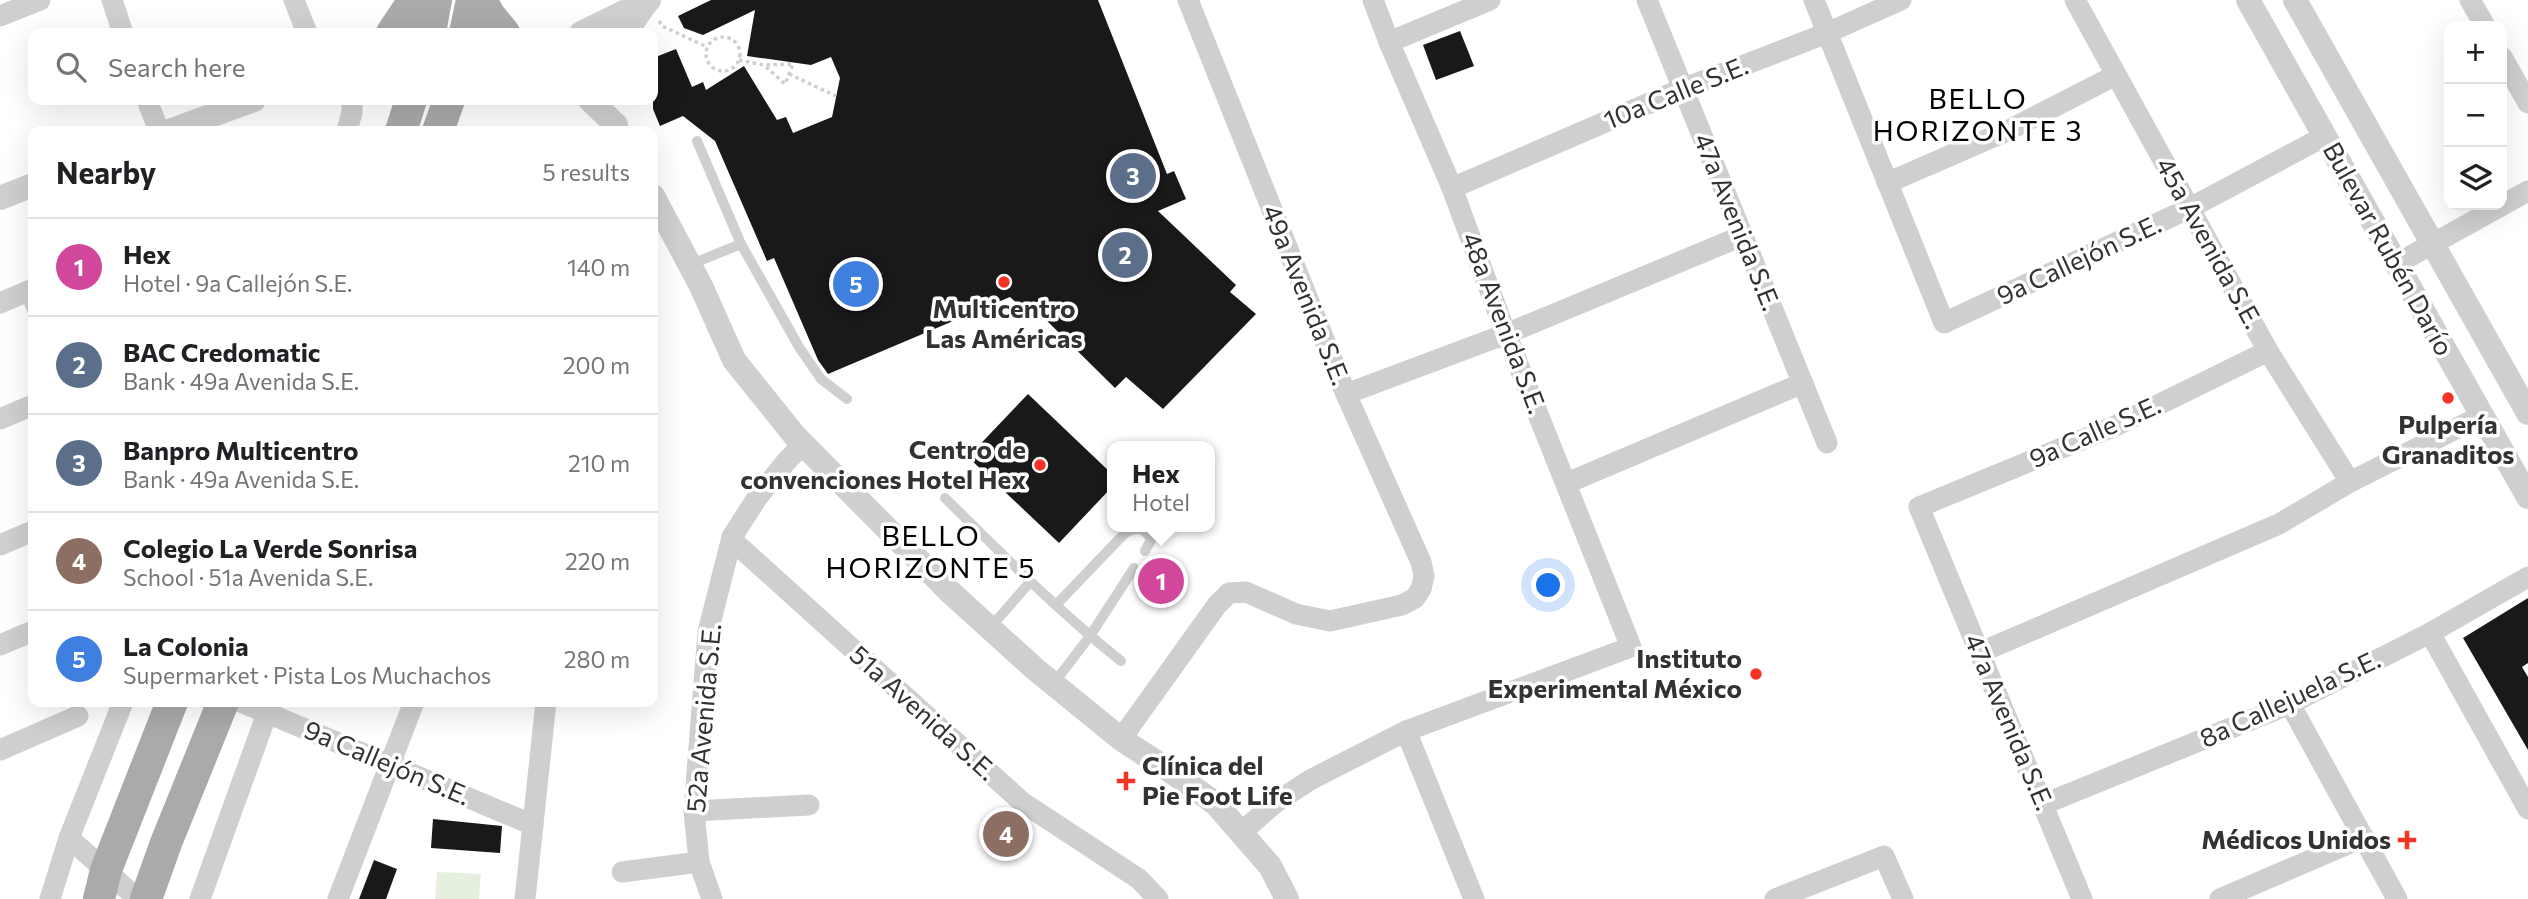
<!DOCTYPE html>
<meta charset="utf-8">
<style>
body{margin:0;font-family:Commissioner,sans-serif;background:#f6f6f6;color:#202124}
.controls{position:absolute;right:21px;top:21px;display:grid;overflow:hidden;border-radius:14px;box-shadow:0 7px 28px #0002}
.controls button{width:63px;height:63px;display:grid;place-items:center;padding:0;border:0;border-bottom:2px solid #e0e0e0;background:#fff;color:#202124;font:35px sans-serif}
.you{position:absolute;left:1549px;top:586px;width:24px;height:24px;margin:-18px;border:5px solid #fff;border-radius:50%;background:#1a73e8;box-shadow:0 0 0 10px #1a73e833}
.badge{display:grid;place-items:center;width:46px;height:46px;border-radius:50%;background:#f73326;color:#fff;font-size:23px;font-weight:700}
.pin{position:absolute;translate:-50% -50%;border:4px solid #fff;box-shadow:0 2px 7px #0006}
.popup{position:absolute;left:1107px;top:441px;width:108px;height:91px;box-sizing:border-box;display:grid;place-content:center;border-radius:14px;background:#fff;filter:drop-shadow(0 2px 5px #0005);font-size:23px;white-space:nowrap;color:#757577}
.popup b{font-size:26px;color:#202124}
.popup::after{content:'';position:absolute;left:50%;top:100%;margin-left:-14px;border:14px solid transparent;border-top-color:#fff}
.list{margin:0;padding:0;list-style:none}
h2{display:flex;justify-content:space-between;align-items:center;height:91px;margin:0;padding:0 28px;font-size:30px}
h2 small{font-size:23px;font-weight:400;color:#757577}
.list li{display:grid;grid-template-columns:46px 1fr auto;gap:21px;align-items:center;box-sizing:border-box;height:98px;padding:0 28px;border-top:2px solid #e0e0e0}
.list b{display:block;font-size:26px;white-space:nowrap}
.list p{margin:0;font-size:23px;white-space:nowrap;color:#757577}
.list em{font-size:23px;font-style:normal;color:#757577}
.icon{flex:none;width:38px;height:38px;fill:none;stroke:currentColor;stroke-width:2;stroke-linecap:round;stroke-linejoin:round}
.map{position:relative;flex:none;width:2528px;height:899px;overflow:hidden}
.search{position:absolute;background:#fff;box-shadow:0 7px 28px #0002;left:28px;top:28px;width:630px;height:77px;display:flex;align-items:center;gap:18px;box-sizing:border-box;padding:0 24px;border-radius:14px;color:#757577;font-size:26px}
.panel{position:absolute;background:#fff;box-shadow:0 7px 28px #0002;left:28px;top:126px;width:630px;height:581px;border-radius:14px}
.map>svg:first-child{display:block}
</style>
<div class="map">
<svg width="2528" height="899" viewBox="0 0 2528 899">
<rect width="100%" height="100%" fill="#fff"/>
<!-- green -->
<path fill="#e6f0df" d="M437 872 481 874 479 899H435Z"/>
<!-- building -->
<g fill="#191919">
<path d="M711 0H1098L1167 174 1174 171 1186 199 1158 211 1236 285 1230 292 1256 314 1163 409 1126 377 1115 388 1040 314 1035 320 1010 297 828 374 818 360 774 258 767 261 715 141 683 116 660 126 653 109V81L658 80 653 68V58L676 49 692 87 703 82 706 90 744 66 777 120 786 117 793 133 832 117 840 78 831 57 811 65 747 56 755 10 703 35 684 28 678 16Z"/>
<path d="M1460 31 1474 66 1436 80 1423 45Z"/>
<path d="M1028 394 1112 474V487L1059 543 968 457Z"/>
<path d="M2528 598V663L2522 667 2528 677V750L2463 638Z"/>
<path d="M433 819 502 826 500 853 431 848Z"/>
<path d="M374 860 397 869 386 899H359Z"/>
</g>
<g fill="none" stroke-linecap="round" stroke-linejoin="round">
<!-- path -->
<g stroke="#cfcfcf" stroke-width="3.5" stroke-dasharray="3.5 3.5" stroke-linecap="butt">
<path d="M659 21 662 26 707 47"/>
<circle cx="723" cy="54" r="17"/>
<path d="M739 60 764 65 793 64 785 84 764 65"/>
<path d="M789 74 836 96"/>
</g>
<!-- service -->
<g stroke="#cfcfcf" stroke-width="10">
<path d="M697 141 741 244 799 347 821 379 847 399"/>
<path d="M689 265 741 244"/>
<path d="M25 292 33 313"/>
<path d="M945 498C1002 554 1058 611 1121 661"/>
<path d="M1056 605 1124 534C1135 527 1144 526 1151 540L1145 551"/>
<path d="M990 628 1030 582"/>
<path d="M1054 683 1090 636 1134 568"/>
</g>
<!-- minor -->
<g stroke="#cfcfcf" stroke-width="21">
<path d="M112 0 123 33"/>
<path d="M294 0 307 33"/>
<path d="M1647 0 1827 443"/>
<path d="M1814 0 1944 323 2190 208 2325 136"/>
<path d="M2075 0 2268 351 2350 482"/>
<path d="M2470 0 2485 26"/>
<path d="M0 16 40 0"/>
<path d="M1389 42 1490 0"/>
<path d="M2502 57 2528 103"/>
<path d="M147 100 159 131"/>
<path d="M347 131 352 112V100"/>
<path d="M1887 183 2009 130 2116 75"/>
<path d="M1452 188 1682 89 1827 33 1901 0"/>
<path d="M2398 263 2528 191"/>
<path d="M0 303 33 289"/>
<path d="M1346 394 1506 334 1742 236"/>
<path d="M0 419 33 405"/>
<path d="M1567 483 1803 383"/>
<path d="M732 537 733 541 1022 802 1139 879 1158 899"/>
<path d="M0 545 33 531"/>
<path d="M2430 633 2528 809"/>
<path d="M0 645 33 631"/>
<path d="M1979 653 2279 524 2350 482 2481 416"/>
<path d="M241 702 533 825"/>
<path d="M2290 704 2397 899"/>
<path d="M1406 731 1474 899"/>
<path d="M1121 739 1217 605 1229 593 1246 592 1296 614 1330 621 1402 605 1415 598 1421 589 1424 576 1421 562 1346 394 1188 0"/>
<path d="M0 750 78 716"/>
<path d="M2044 804 2290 704 2430 633 2528 577"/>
<path d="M694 811 809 805"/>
<path d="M1242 832 1275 803 1310 780 1406 731 1631 647 1506 334 1452 188 1389 42 1373 0"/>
<path d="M69 838 138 899"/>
<path d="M622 872 699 862"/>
<path d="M50 899 69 838 123 702"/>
<path d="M200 899 271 702"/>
<path d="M338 899 414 702"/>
<path d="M525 899 546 702"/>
<path d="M712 899 699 862 694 811 708 632 732 537 757 498 785 463 803 444"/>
<path d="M1775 899 1884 856 1903 899"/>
<path d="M2082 899 1919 507 2113 427 2268 351"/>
<path d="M2220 899 2364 837"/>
</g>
<!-- tertiary -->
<g stroke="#cfcfcf" stroke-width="24">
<path d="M2248 0 2528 497"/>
<path d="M2295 0 2528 413"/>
<path d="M581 33 649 0"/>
<path d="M625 33 647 2"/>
<path d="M590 100 616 125"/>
<path d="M169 131 254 100"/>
<path d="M653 196 701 286 734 360 795 436 949 591 1035 669 1121 739 1176 775 1216 804 1270 866 1287 899"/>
<path d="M0 198 33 185"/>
</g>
<!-- primary -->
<g stroke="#aaa" stroke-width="32">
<path d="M481 0 490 16 504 33"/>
<path d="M392 33 414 0"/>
<path d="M430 33 436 0"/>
<path d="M465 33 472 0"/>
<path d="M401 131 411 100"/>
<path d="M438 131 449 100"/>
<path d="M99 899 106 870 172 702"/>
<path d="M146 899 166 843 223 702"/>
</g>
</g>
<!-- markers -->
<g fill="#f73326" stroke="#fff" stroke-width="2.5">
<circle cx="1004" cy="282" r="7"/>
<circle cx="2448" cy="398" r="7"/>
<circle cx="1040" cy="465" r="7"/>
<circle cx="1756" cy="674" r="7"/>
<path d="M1122.5 770.5h7v7h7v7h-7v7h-7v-7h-7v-7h7z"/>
<path d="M2403.5 829.5h7v7h7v7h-7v7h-7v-7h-7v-7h7z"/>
</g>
<g text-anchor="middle" stroke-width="7" stroke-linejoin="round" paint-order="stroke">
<!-- street labels -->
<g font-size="26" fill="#323232" stroke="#fff">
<text transform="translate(1676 93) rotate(-22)" y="9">10a Calle S.E.</text>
<text transform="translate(1737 222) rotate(68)" y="9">47a Avenida S.E.</text>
<text transform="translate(2209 243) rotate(61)" y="9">45a Avenida S.E.</text>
<text transform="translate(2388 249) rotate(61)" y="9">Bulevar Rubén Darío</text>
<text transform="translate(2079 260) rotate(-25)" y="9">9a Callejón S.E.</text>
<text transform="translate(1306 295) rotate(68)" y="9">49a Avenida S.E.</text>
<text transform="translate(1504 323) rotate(69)" y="9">48a Avenida S.E.</text>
<text transform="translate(2095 432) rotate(-24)" y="9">9a Calle S.E.</text>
<text transform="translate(2290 699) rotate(-25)" y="9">8a Callejuela S.E.</text>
<text transform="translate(923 713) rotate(42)" y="9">51a Avenida S.E.</text>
<text transform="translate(704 718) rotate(-85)" y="9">52a Avenida S.E.</text>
<text transform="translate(2009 722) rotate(67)" y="9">47a Avenida S.E.</text>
<text transform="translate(387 763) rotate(23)" y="9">9a Callejón S.E.</text>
</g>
<!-- poi labels -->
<g font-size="26" font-weight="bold" fill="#323232" stroke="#fff" text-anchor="end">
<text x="1004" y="318" text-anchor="middle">Multicentro<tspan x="1004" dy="30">Las Américas</tspan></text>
<text x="2448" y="434" text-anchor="middle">Pulpería<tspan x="2448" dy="30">Granaditos</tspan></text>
<text x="1026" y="459">Centro de<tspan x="1026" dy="30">convenciones Hotel Hex</tspan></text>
<text x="1742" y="668">Instituto<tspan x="1742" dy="30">Experimental México</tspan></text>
<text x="1142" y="775" text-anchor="start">Clínica del<tspan x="1142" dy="30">Pie Foot Life</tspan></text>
<text x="2391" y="849">Médicos Unidos</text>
</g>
<!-- neighbourhood labels -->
<g font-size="28" letter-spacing="2" fill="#000" stroke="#fff">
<text x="1978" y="109">BELLO<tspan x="1978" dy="32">HORIZONTE 3</tspan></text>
<text x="931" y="546">BELLO<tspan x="931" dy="32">HORIZONTE 5</tspan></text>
</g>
</g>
</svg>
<div class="controls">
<button>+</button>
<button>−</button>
<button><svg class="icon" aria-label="layers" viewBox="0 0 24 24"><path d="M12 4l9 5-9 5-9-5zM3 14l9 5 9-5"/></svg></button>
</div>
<div class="you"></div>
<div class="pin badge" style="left:1161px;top:581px;background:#d1479c">1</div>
<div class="popup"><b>Hex</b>Hotel</div>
<div class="pin badge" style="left:1125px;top:255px;background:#5c6f8a">2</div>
<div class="pin badge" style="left:1133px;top:176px;background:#5c6f8a">3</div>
<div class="pin badge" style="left:1006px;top:834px;background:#8d6e63">4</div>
<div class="pin badge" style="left:856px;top:284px;background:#3f7fe0">5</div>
<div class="search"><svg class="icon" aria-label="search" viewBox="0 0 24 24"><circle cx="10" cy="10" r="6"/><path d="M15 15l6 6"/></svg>Search here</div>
<section class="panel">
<h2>Nearby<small>5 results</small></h2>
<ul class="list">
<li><span class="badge" style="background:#d1479c">1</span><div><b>Hex</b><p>Hotel · 9a Callejón S.E.</p></div><em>140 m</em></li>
<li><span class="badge" style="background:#5c6f8a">2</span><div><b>BAC Credomatic</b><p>Bank · 49a Avenida S.E.</p></div><em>200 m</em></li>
<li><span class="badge" style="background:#5c6f8a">3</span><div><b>Banpro Multicentro</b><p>Bank · 49a Avenida S.E.</p></div><em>210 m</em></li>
<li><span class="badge" style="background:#8d6e63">4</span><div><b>Colegio La Verde Sonrisa</b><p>School · 51a Avenida S.E.</p></div><em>220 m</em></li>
<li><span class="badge" style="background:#3f7fe0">5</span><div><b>La Colonia</b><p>Supermarket · Pista Los Muchachos</p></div><em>280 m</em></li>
</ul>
</section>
</div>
